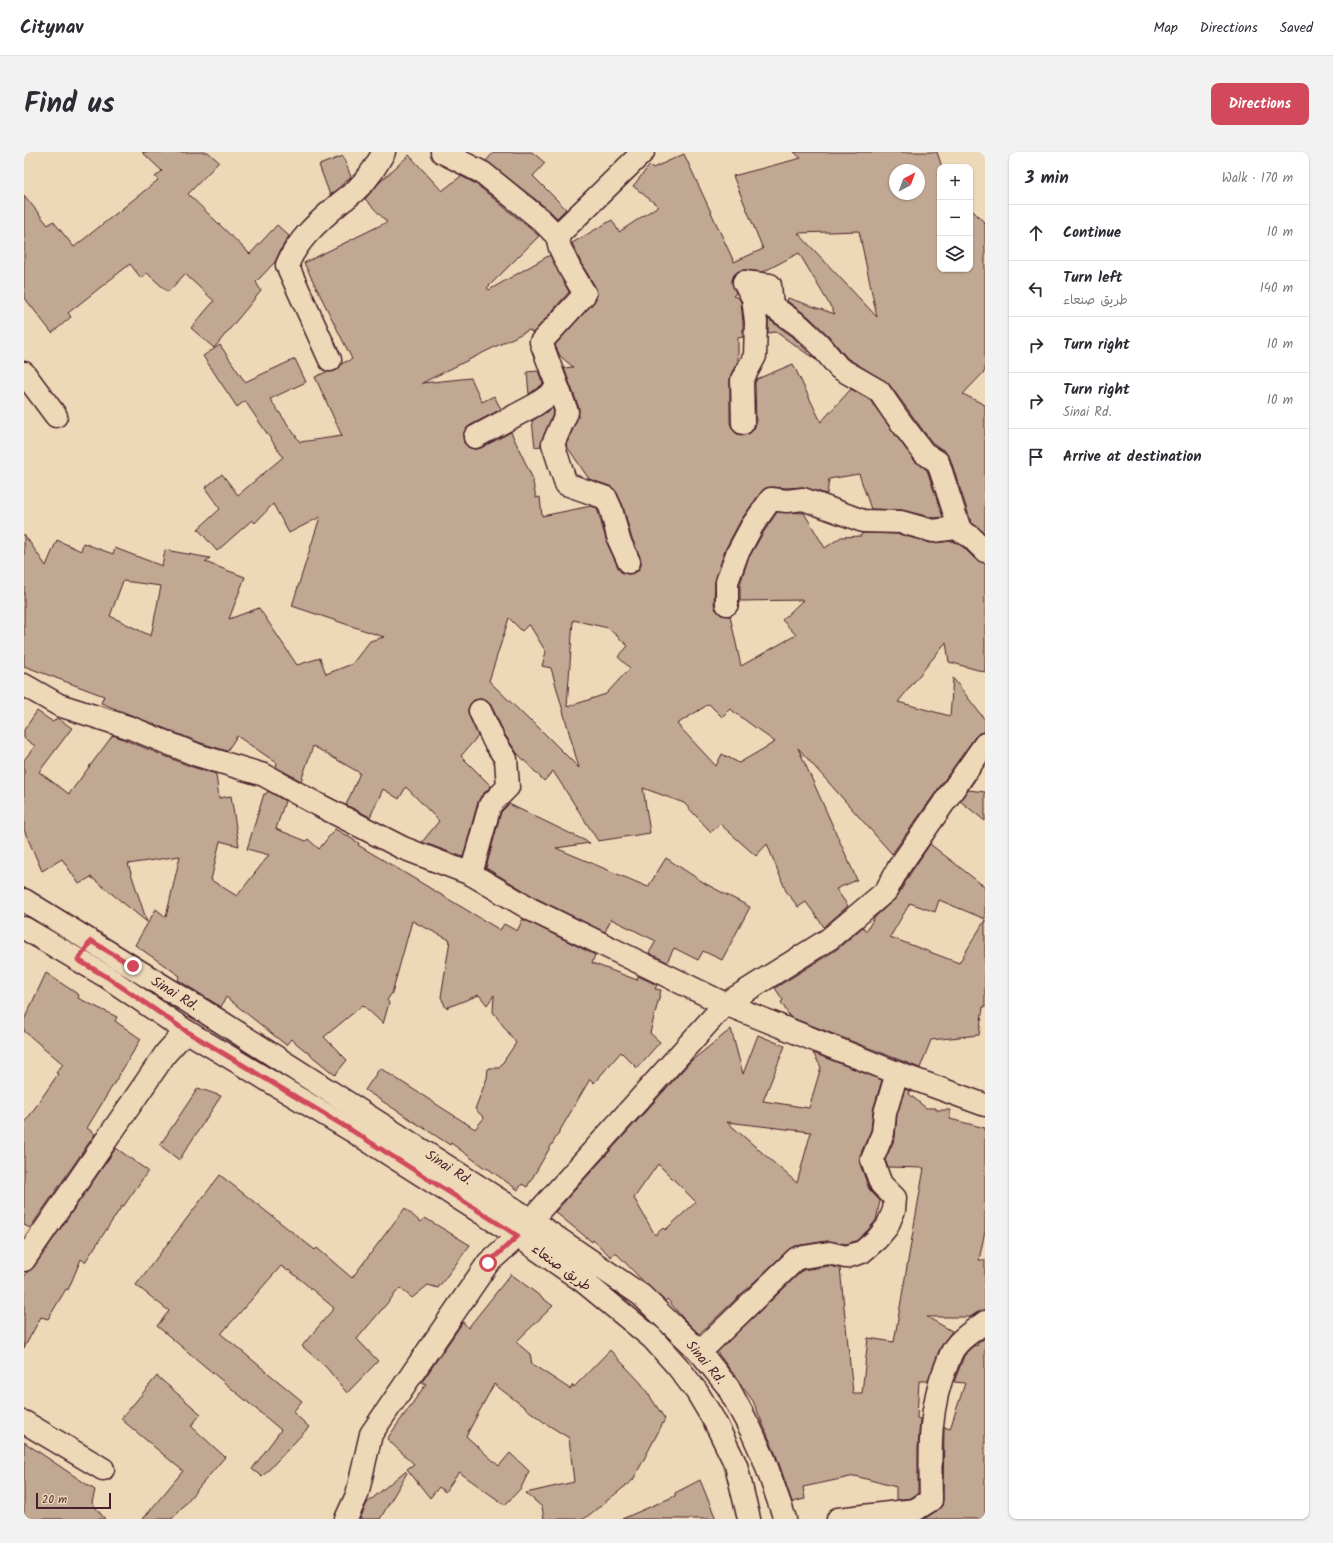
<!DOCTYPE html>
<meta charset="utf-8">
<style>
body{margin:0;font-family:Kalam,"Playpen Sans Arabic",sans-serif;background:#f2f2f3;color:#2b2b33}
.controls{position:absolute;right:12px;top:12px;display:grid;overflow:hidden;border-radius:8px;box-shadow:0 1px 3px #0004}
.controls button{width:36px;height:36px;display:grid;place-items:center;padding:0;border:0;border-bottom:1px solid #e1e1e2;background:#fff;color:#2b2b33;font:20px sans-serif}
.compass{position:absolute;left:865px;top:12px;width:36px;height:36px;border-radius:50%;background:#fff;box-shadow:0 1px 3px #0004;rotate:41deg}
.scale{position:absolute;left:12px;bottom:10px;width:75px;box-sizing:border-box;padding-left:4px;border:2px solid #4a1f2b;border-top:0;font-size:11px;line-height:14px;white-space:nowrap;color:#4a1f2b;-webkit-text-stroke:3px #edd9b7;paint-order:stroke}
.stop{position:absolute;width:12px;height:12px;margin:-9px;border:3px solid #d1495b;border-radius:50%;background:#fff}
.stop.end{background:#d1495b;border-color:#fff;box-shadow:0 1px 4px #0008}
.list{margin:0;padding:0;list-style:none}
h2{display:flex;justify-content:space-between;align-items:center;height:52px;margin:0;padding:0 16px;font-size:17px}
h2 small{font-size:13px;font-weight:400;color:#7c7c81}
.list li{display:grid;grid-template-columns:26px 1fr auto;gap:12px;align-items:center;box-sizing:border-box;height:56px;padding:0 16px;border-top:1px solid #e1e1e2}
.list b{display:block;font-size:15px;white-space:nowrap}
.list p{margin:0;font-size:13px;white-space:nowrap;color:#7c7c81}
.list em{font-size:13px;font-style:normal;color:#7c7c81}
.icon{flex:none;width:22px;height:22px;fill:none;stroke:currentColor;stroke-width:2;stroke-linecap:round;stroke-linejoin:round}
.map{position:relative;flex:none;width:961px;height:1367px;overflow:hidden;border-radius:8px}
header{display:flex;align-items:center;gap:24px;box-sizing:border-box;height:56px;padding:0 20px;background:#fff;border-bottom:1px solid #e1e1e2}
header strong{font-size:19px}
nav{display:flex;gap:22px;margin-inline-start:auto;font-size:14px}
.intro{display:flex;align-items:center;justify-content:space-between;box-sizing:border-box;height:96px;padding:0 24px}
h1{margin:0;font-size:28px}
.button{padding:10px 18px;border-radius:8px;background:#d1495b;color:#fff;font-size:14px;font-weight:700}
main{display:flex;gap:24px;padding:0 24px}
aside{flex:1;background:#fff;border-radius:8px;box-shadow:0 1px 3px #0004}
.map>svg:first-child{display:block}
</style>
<header>
<strong>Citynav</strong>
<nav><a>Map</a><a>Directions</a><a>Saved</a></nav>
</header>
<div class="intro"><h1>Find us</h1><a class="button">Directions</a></div>
<main>
<div class="map">
<svg width="961" height="1367" viewBox="0 0 961 1367">
<rect width="100%" height="100%" fill="#edd9b7"/>
<filter id="ink" filterUnits="userSpaceOnUse"><feTurbulence type="fractalNoise" baseFrequency=".025" numOctaves="2"/><feDisplacementMap in="SourceGraphic" scale="8" xChannelSelector="R" yChannelSelector="G"/><feConvolveMatrix kernelMatrix="1 2 1 2 8 2 1 2 1" color-interpolation-filters="sRGB"/></filter>
<g filter="url(#ink)">
<!-- building -->
<g fill="#c1a892" stroke="#4a1f2b" fill-rule="evenodd">
<path d="M118 0H184L195 10 164 42 226 102 253 73 265 84 257 97 251 110 232 130 237 139 190 196 167 176 190 149 161 122 144 140 123 121 117 126 106 112 44 161 47 165 28 181 0 145V43L24 73 29 69 50 95 134 28 131 25 138 19Z"/>
<path d="M470 0H508L521 11 509 24 542 57 533 66 525 58 462 9Z"/>
<path d="M770 0H913L918 15H916V117H946V56L961 71V219L939 242 961 253V381L947 370 926 306 921 299 909 292 865 232 823 206 805 184 785 165 763 149 764 146 811 162 775 101 739 120 721 118 715 119 710 123 708 129 712 141 709 144 715 146 717 150 719 171V185L714 186V209L707 222 706 228V271L709 278 713 282 720 283 726 281 730 277 732 271 731 231 733 227 769 212 797 270 827 237 846 248 890 308 903 318 919 365 910 366 878 358 847 357 835 322 805 327 803 342 778 335 763 336 749 335 742 336 737 340 717 368 701 398 691 430 690 452 692 458 697 463 706 464 717 514 772 483 758 468 779 448 716 449V432L724 407 739 381 753 360 780 361 801 396 817 385 837 384 838 381 875 382 906 391 929 389 939 395 952 408 961 411V520L925 510 922 490 874 550 926 564 929 526 961 568V580L955 581 951 585 868 702 774 596 833 728 812 737 824 754 800 775 782 750 774 755 762 739 743 692 732 704 696 672 687 680 660 651 619 636 626 681 574 689 529 619 520 629 493 601 481 583 467 553 463 549 457 547 450 548 446 552 444 558 445 564 454 584 437 604 467 634 457 644 454 650 439 705 398 690 415 669 382 635 375 647 359 637 346 665 322 653 336 621 289 594 277 629 252 615 253 611 213 584 203 599 177 591 77 551 80 544 0 514V382L22 414 33 388 57 399 59 391 89 402 91 396 138 414 141 398 186 406 181 410 221 425 205 467 235 456 273 513 296 506 302 522 328 512 346 489 360 485 268 454 296 365 265 381 249 352 231 371 228 368 193 399 174 377 196 357 181 336 198 322 214 343 259 305 221 249 213 255 179 204 196 193 221 230 271 207 282 230 246 247 276 290 318 284 291 225 302 220 311 219 317 212 328 207 280 111 363 70 341 47 356 30 385 3 418 39 437 24 452 32 515 84 463 136 465 138 526 103 545 140 509 181 505 178 398 231 447 226 458 250 470 244 477 257 445 274 441 278 439 284 440 291 444 295 450 297 457 296 487 280 508 325 512 346 516 345 518 364 567 354 573 356 583 391 594 415 597 420 603 422 610 421 615 418 617 412 616 405 607 384 599 354 593 341 586 334 565 327 542 293 554 265 555 256 540 216 549 215 536 204 531 193 570 150 573 143 572 136 557 111 548 91 588 68 595 80 634 54 609 34 626 13 629 16 660 2 710 110 739 97 709 24 777 6ZM871 18H895V42H871ZM835 79 853 165 774 81ZM99 429 137 434 127 484 86 464ZM485 466 498 479 505 472 522 500 518 514 527 516 555 616 507 568 506 569 465 529ZM549 468 584 476 604 494 594 505 606 516 582 542 543 555ZM685 552 698 565 706 557 751 590 715 611 698 602 692 614 653 572Z"/>
<path d="M319 4 327 25 306 43 295 13Z"/>
<path d="M744 167 768 184 792 208 752 180 744 181Z"/>
<path d="M514 219 519 232 505 242 503 220Z"/>
<path d="M528 256 530 260 518 287 517 294 511 295 508 269Z"/>
<path d="M13 559 29 570 33 566 48 576 15 620 45 642 89 583 168 615 192 622 195 646 207 644 215 694 196 689 187 728 213 744 245 703 223 697 240 642H242L244 639 261 649 252 677 282 689 284 687 295 697 311 677 335 691 334 693 476 778 480 772 493 779 499 767 571 803 568 811 613 828 614 824 633 833 631 837 637 838 626 881 636 890 613 916 597 900 570 931 566 927 503 1035 498 1032 494 1038 463 1016 462 1017 427 991 426 993 341 938 356 916 451 977 460 966 451 957 463 926 464 916H475L492 891 469 860 470 843 463 853 455 843 422 856 417 845 426 788 388 769 368 841 363 848 365 851 359 872 339 853 300 885 323 908 311 923 267 887 262 893 202 845 197 855 154 828 156 824 111 793 132 757 142 765 156 704 104 712 123 770 67 725 55 732 38 707 18 719 0 678V608L11 594 0 586V578Z"/>
<path d="M955 622 944 638 961 640V669L936 649Z"/>
<path d="M485 652 566 691 532 696 624 735 642 706 682 732 726 755 698 808 679 799 674 808 650 796 643 810 625 801 632 789 587 767 581 780 514 747 462 716 477 660Z"/>
<path d="M906 692 961 735V767L915 748 911 760 886 751 866 785 935 811 961 768V855H959L955 883 907 888 896 916 766 865 757 850 759 848 751 836 812 798 839 775 842 779 851 765 873 745 886 722Z"/>
<path d="M22 821 55 843 54 846 93 865 91 869 117 887 63 976 71 982 6 1076 0 1073V972L34 922 32 921 39 912 0 879V868Z"/>
<path d="M707 877 719 922 734 883 761 894 739 949 785 956 797 915 789 901 858 928 849 958 847 978 836 1003V1012L845 1037 856 1049 852 1068 844 1078 832 1089 822 1092 803 1089 771 1094 765 1097 675 1182 658 1165 643 1147 641 1149 619 1129 591 1100 587 1105 569 1088 568 1090 531 1060 667 909ZM703 970 787 980 773 1031ZM634 1012 672 1050 641 1078 639 1076 631 1083 610 1046Z"/>
<path d="M174 936 197 944 155 1008 136 993Z"/>
<path d="M881 937 886 939 885 942 902 956H912V958H926V967L961 976V1079L955 1108H961V1158L954 1160 946 1165H903L928 1179 916 1196 904 1229H895L893 1266 896 1267 894 1296V1341L887 1346 872 1348V1335L831 1324 779 1335 781 1347 768 1350 752 1303 729 1249 693 1200 779 1118 805 1114 816 1116 829 1241H838L844 1186 870 1190 900 1016 864 1015 861 1008 871 986 873 963Z"/>
<path d="M92 996 124 1019 99 1055 98 1054 61 1110 57 1107 44 1138 42 1137 24 1167 17 1165 0 1196V1125L3 1120 10 1115Z"/>
<path d="M196 1023 291 1098 293 1096 328 1126 381 1056 396 1070 401 1066 446 1093 414 1136 404 1133 388 1146 376 1136 333 1187 354 1209 323 1241 302 1215 278 1194 310 1156 265 1118 264 1119 257 1114 197 1182 278 1249 269 1260 285 1275 238 1325 228 1317 257 1278 133 1174 145 1159 112 1133Z"/>
<path d="M487 1122 529 1154 492 1190 506 1202 508 1212 546 1237 549 1233 550 1235 586 1198 617 1231 641 1267 609 1328 560 1367H520L518 1355 502 1341 550 1330 545 1286 521 1271 470 1232 442 1284 475 1314 486 1301 505 1319 497 1336 481 1353 435 1320 421 1340 415 1335 406 1346 383 1317 390 1312 363 1287 402 1232 398 1230 439 1170 444 1176Z"/>
<path d="M961 1186V1367H900L914 1358 918 1354 919 1348 920 1275 926 1277 941 1231 930 1230 940 1204 946 1197 951 1193 953 1194 954 1191Z"/>
<path d="M133 1224 177 1262 167 1274 201 1305 148 1367H119L159 1319 97 1267Z"/>
<path d="M0 1290 71 1338 68 1351 81 1367H0Z"/>
<path d="M381 1319 383 1321 356 1367H336L343 1351Z"/>
<path d="M676 1328 692 1367H598L651 1344V1341Z"/>
</g>
<g fill="none" stroke-linecap="round" stroke-linejoin="round">
<defs>
<g id="minor">
<path d="M418 0 459 21 517 68 533 84 536 96 546 117 561 142 517 190 543 260 529 292 542 332 582 346 587 357 595 388 605 410"/>
<path d="M533 84 619 0"/>
<path d="M306 208 263 113C274 87 295 69 316 51 322 46 330 41 335 35 346 25 353 12 360 0"/>
<path d="M0 221 32 264"/>
<path d="M719 271 718 228 731 204 732 170 729 146 720 130 746 133 748 154 776 174 795 192 815 216 855 239 870 261 900 301 914 310 936 378"/>
<path d="M451 285 511 253 534 237"/>
<path d="M703 452V430L713 402 728 374 747 347 763 349 779 347 839 369 877 370 909 379 932 376 947 385 961 399"/>
<path d="M0 533 35 553 107 576 173 603 240 623 291 651 379 696 447 722 508 758 701 852 873 921 961 953"/>
<path d="M447 722 466 653 484 635 482 607 470 589 456 559"/>
<path d="M507 1068 701 852 805 787 862 739 875 715 961 592"/>
<path d="M0 1108 142 901 162 879"/>
<path d="M676 1200 773 1106 805 1101 822 1105 838 1100 853 1087 863 1075 870 1058 871 1046 857 1032 848 1008 859 981 861 961 873 921"/>
<path d="M0 1270 79 1317"/>
<path d="M322 1367 333 1343 347 1282 464 1111 494 1084"/>
<path d="M814 1367 891 1358 907 1348C906 1303 904 1255 923 1212 925 1207 927 1200 931 1195 938 1185 951 1178 961 1170"/>
</g>
<g id="secondary">
<path d="M0 748 194 868 507 1068 617 1143 676 1200 704 1235 727 1278 740 1307 761 1367"/>
<path d="M0 776 83 825 162 879 327 978 494 1084 560 1130 628 1186 654 1215 673 1240 691 1270 712 1313 725 1367"/>
</g>
</defs>
<!-- minor casing -->
<use href="#minor" stroke="#4a1f2b" stroke-width="25"/>
<!-- secondary casing -->
<use href="#secondary" stroke="#4a1f2b" stroke-width="25"/>
<!-- minor -->
<use href="#minor" stroke="#edd9b7" stroke-width="22"/>
<!-- secondary -->
<use href="#secondary" stroke="#edd9b7" stroke-width="22"/>
</g>
</g>
<g fill="none" stroke-linecap="round" stroke-linejoin="round" filter="url(#ink)">
<!-- route -->
<path stroke="#d1495b" stroke-width="5" d="M109 814 67 789 54 808 83 825 162 879 327 978 494 1084 464 1111"/>
</g>
<g text-anchor="middle" stroke-width="3" stroke-linejoin="round" paint-order="stroke">
<!-- street labels -->
<g font-size="14" fill="#4a1f2b" stroke="#edd9b7">
<text transform="translate(151 841) rotate(32)" y="5">Sinai Rd.</text>
<text transform="translate(425 1015) rotate(33)" y="5">Sinai Rd.</text>
<text transform="translate(538 1115) rotate(36)" y="5">طريق صنعاء</text>
<text transform="translate(682 1210) rotate(50)" y="5">Sinai Rd.</text>
</g>
</g>
</svg>
<div class="controls">
<button>+</button>
<button>−</button>
<button><svg class="icon" aria-label="layers" viewBox="0 0 24 24"><path d="M12 4l9 5-9 5-9-5zM3 14l9 5 9-5"/></svg></button>
</div>
<svg class="compass" viewBox="-18 -18 36 36"><path d="M0-13l5 13h-10z" fill="#e53935"/><path d="M0 13l5-13h-10z" fill="#7c7c81"/></svg>
<div class="scale">20 m</div>
<div class="stop" style="left:464px;top:1111px"></div>
<div class="stop end" style="left:109px;top:814px"></div>
</div>
<aside>
<h2>3 min<small>Walk · 170 m</small></h2>
<ul class="list">
<li><svg class="icon" aria-label="ahead" viewBox="0 0 24 24"><path d="M12 20V5M6 11l6-6 6 6"/></svg><div><b>Continue</b></div><em>10 m</em></li>
<li><svg class="icon" aria-label="left" viewBox="0 0 24 24"><path d="M17 20v-9H6M10 6l-5 5 5 5"/></svg><div><b>Turn left</b><p>طريق صنعاء</p></div><em>140 m</em></li>
<li><svg class="icon" aria-label="right" viewBox="0 0 24 24"><path d="M7 20v-9h11M14 6l5 5-5 5"/></svg><div><b>Turn right</b></div><em>10 m</em></li>
<li><svg class="icon" aria-label="right" viewBox="0 0 24 24"><path d="M7 20v-9h11M14 6l5 5-5 5"/></svg><div><b>Turn right</b><p>Sinai Rd.</p></div><em>10 m</em></li>
<li><svg class="icon" aria-label="arrive" viewBox="0 0 24 24"><path d="M6 21V4h12l-3 4 3 4H6"/></svg><div><b>Arrive at destination</b></div></li>
</ul>
</aside>
</main>
